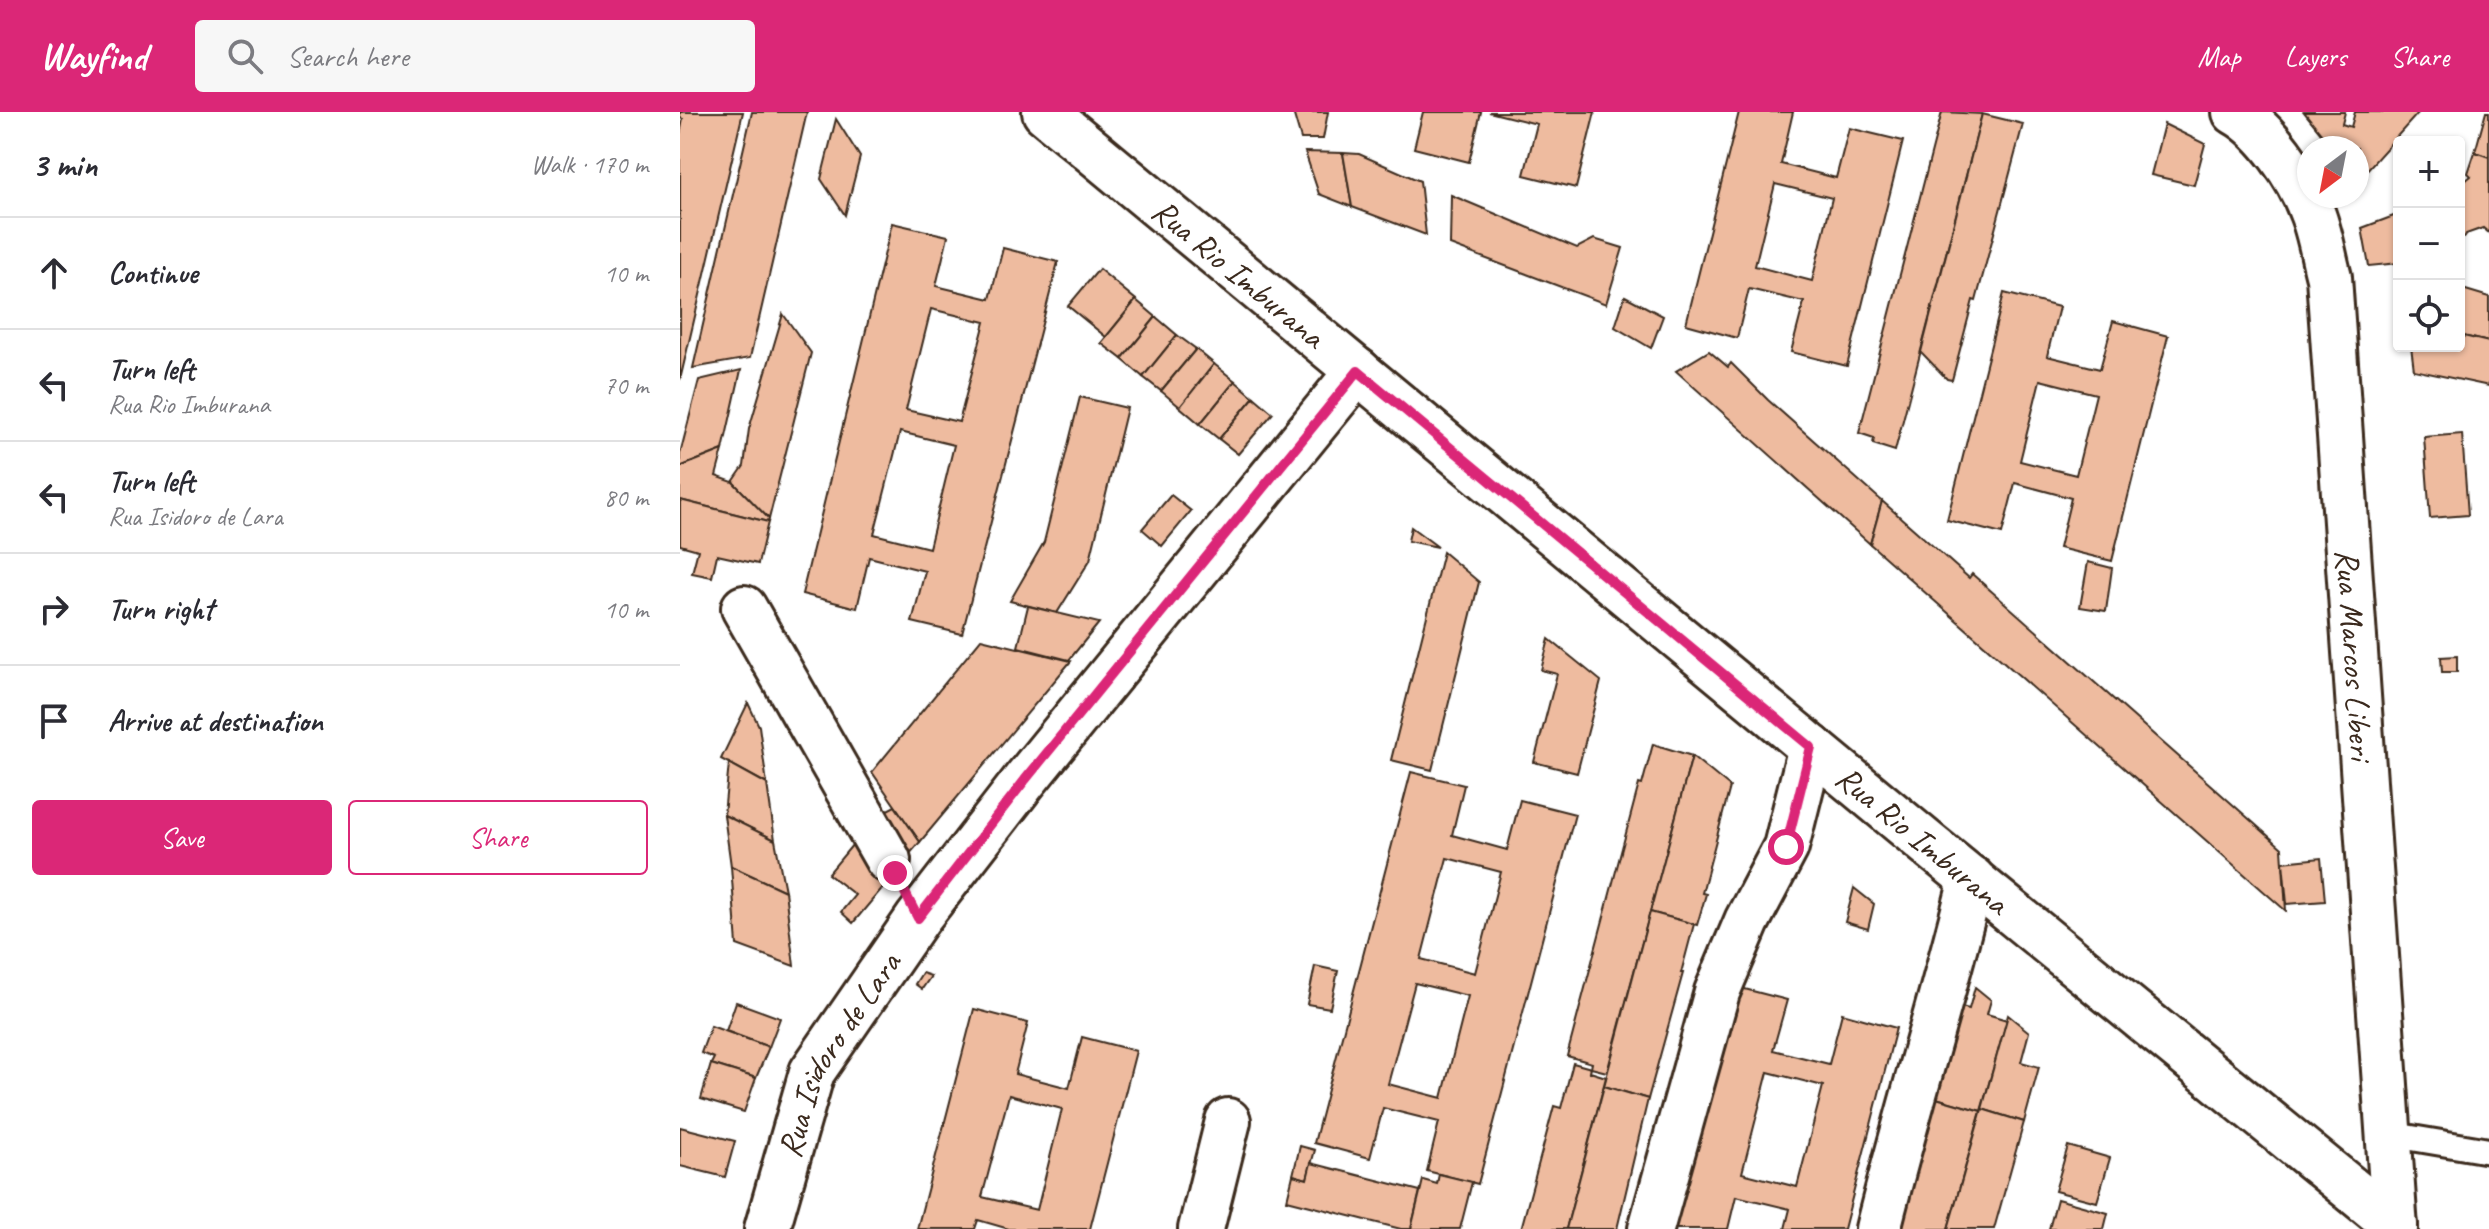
<!DOCTYPE html>
<meta charset="utf-8">
<style>
body{margin:0;font-family:Caveat,sans-serif;background:#f7f7f7;color:#2b2b33}
.controls{position:absolute;right:24px;top:24px;display:grid;overflow:hidden;border-radius:8px;box-shadow:0 2px 6px #0004}
.controls button{width:72px;height:72px;display:grid;place-items:center;padding:0;border:0;border-bottom:2px solid #e1e1e2;background:#fff;color:#2b2b33;font:40px sans-serif}
.compass{position:absolute;left:1617px;top:24px;width:72px;height:72px;border-radius:50%;background:#fff;box-shadow:0 2px 6px #0004;rotate:212deg}
.stop{position:absolute;width:24px;height:24px;margin:-18px;border:6px solid #db2777;border-radius:50%;background:#fff}
.stop.end{background:#db2777;border-color:#fff;box-shadow:0 2px 8px #0008}
.list{margin:0;padding:0;list-style:none}
h2{display:flex;justify-content:space-between;align-items:center;height:104px;margin:0;padding:0 32px;font-size:34px}
h2 small{font-size:26px;font-weight:400;color:#7c7c81}
.list li{display:grid;grid-template-columns:52px 1fr auto;gap:24px;align-items:center;box-sizing:border-box;height:112px;padding:0 32px;border-top:2px solid #e1e1e2}
.list b{display:block;font-size:30px;white-space:nowrap}
.list p{margin:0;font-size:26px;white-space:nowrap;color:#7c7c81}
.list em{font-size:26px;font-style:normal;color:#7c7c81}
.actions{display:flex;gap:16px;padding:24px 32px}
.actions a{flex:1;padding:18px 0;border:2px solid #db2777;border-radius:8px;text-align:center;font-size:28px;color:#db2777}
.actions .main{background:#db2777;color:#fff}
.icon{flex:none;width:44px;height:44px;fill:none;stroke:currentColor;stroke-width:2;stroke-linecap:round;stroke-linejoin:round}
.map{position:relative;flex:none;width:1809px;height:1117px;overflow:hidden}
header{display:flex;align-items:center;gap:48px;box-sizing:border-box;height:112px;padding:0 40px;background:#db2777;color:#fff}
header strong{font-size:38px}
nav{display:flex;gap:44px;margin-inline-start:auto;font-size:28px}
.search{width:560px;height:72px;background:#f7f7f7;display:flex;align-items:center;gap:20px;box-sizing:border-box;padding:0 28px;border-radius:8px;color:#7c7c81;font-size:30px}
main{display:flex}
aside{flex:1;background:#fff}
.map>svg:first-child{display:block}
</style>
<header>
<strong>Wayfind</strong>
<div class="search"><svg class="icon" aria-label="search" viewBox="0 0 24 24"><circle cx="10" cy="10" r="6"/><path d="M15 15l6 6"/></svg>Search here</div>
<nav><a>Map</a><a>Layers</a><a>Share</a></nav>
</header>
<main>
<aside>
<h2>3 min<small>Walk · 170 m</small></h2>
<ul class="list">
<li><svg class="icon" aria-label="ahead" viewBox="0 0 24 24"><path d="M12 20V5M6 11l6-6 6 6"/></svg><div><b>Continue</b></div><em>10 m</em></li>
<li><svg class="icon" aria-label="left" viewBox="0 0 24 24"><path d="M17 20v-9H6M10 6l-5 5 5 5"/></svg><div><b>Turn left</b><p>Rua Rio Imburana</p></div><em>70 m</em></li>
<li><svg class="icon" aria-label="left" viewBox="0 0 24 24"><path d="M17 20v-9H6M10 6l-5 5 5 5"/></svg><div><b>Turn left</b><p>Rua Isidoro de Lara</p></div><em>80 m</em></li>
<li><svg class="icon" aria-label="right" viewBox="0 0 24 24"><path d="M7 20v-9h11M14 6l5 5-5 5"/></svg><div><b>Turn right</b></div><em>10 m</em></li>
<li><svg class="icon" aria-label="arrive" viewBox="0 0 24 24"><path d="M6 21V4h12l-3 4 3 4H6"/></svg><div><b>Arrive at destination</b></div></li>
</ul>
<div class="actions"><a class="main">Save</a><a>Share</a></div>
</aside>
<div class="map">
<svg width="1809" height="1117" viewBox="0 0 1809 1117">
<rect width="100%" height="100%" fill="#fff"/>
<filter id="ink" filterUnits="userSpaceOnUse"><feTurbulence type="fractalNoise" baseFrequency=".0125" numOctaves="2"/><feDisplacementMap in="SourceGraphic" scale="16" xChannelSelector="R" yChannelSelector="G"/><feConvolveMatrix kernelMatrix="1 2 1 2 8 2 1 2 1" color-interpolation-filters="sRGB"/></filter>
<g filter="url(#ink)">
<!-- building -->
<g fill="#eebb9f" stroke="#3b2a1e" stroke-width="2" fill-rule="evenodd">
<path d="M0 0H63L0 268V22L3 7 0 6Z"/>
<path d="M72 0H127L70 246 13 256Z"/>
<path d="M613 0H648L643 27H621Z"/>
<path d="M743 0H801L789 50 734 36Z"/>
<path d="M809 0H915L896 76 844 63 857 12Z"/>
<path d="M1059 0H1113L1101 52 1156 66 1169 16 1223 29 1167 254 1111 240 1124 190 1069 177 1057 226 1006 212ZM1095 72 1152 86 1132 169 1075 154Z"/>
<path d="M1262 0 1302 2 1215 339 1193 332 1194 326 1179 321Z"/>
<path d="M1624 0H1665L1662 12 1671 15 1675 0H1739L1677 69V36H1653Z"/>
<path d="M1806 0H1809V45L1795 40Z"/>
<path d="M1302 2 1343 12 1296 189 1293 188 1272 268 1267 267 1241 240Z"/>
<path d="M156 7 180 45 165 103 141 67Z"/>
<path d="M1484 12 1525 32 1514 73 1471 63Z"/>
<path d="M625 40 663 41 672 95 639 82Z"/>
<path d="M1795 40 1809 45V121L1803 116 1786 122 1785 125 1779 124V74L1791 64 1788 61Z"/>
<path d="M663 41 679 42 740 69 746 123 672 95Z"/>
<path d="M771 83 897 136 914 127 943 136 926 192 770 133Z"/>
<path d="M1719 102V151L1689 154 1682 116Z"/>
<path d="M212 111 268 124 256 174 310 187 323 136 378 150 282 522 232 510 245 459 189 445 177 496 122 482ZM251 197 305 210 279 310 226 298ZM220 320 274 333 249 436 194 422Z"/>
<path d="M419 157 456 188 426 225 388 194Z"/>
<path d="M1779 176 1809 185V230L1779 223Z"/>
<path d="M1324 181 1379 195 1367 244 1420 257 1433 209 1488 224 1432 449 1379 436 1391 386 1335 371 1322 422 1267 408ZM1360 268 1416 282 1396 363 1340 349Z"/>
<path d="M945 184 983 204 971 236 935 215Z"/>
<path d="M456 188 476 205 442 247 421 231Z"/>
<path d="M103 202 131 241 89 407 53 370 64 354 69 317Z"/>
<path d="M476 205 497 223 463 265 442 247Z"/>
<path d="M497 223 516 237 481 279 463 265Z"/>
<path d="M1779 223 1809 230V274L1734 258 1731 234H1779Z"/>
<path d="M516 237 534 252 500 295 481 279Z"/>
<path d="M1029 239 1048 255 1051 251 1088 288 1202 389 1190 432 996 259Z"/>
<path d="M534 252 555 269 520 312 500 295Z"/>
<path d="M61 258 43 338 0 355V342L19 268Z"/>
<path d="M555 269 574 285 539 327 520 312Z"/>
<path d="M400 285 447 296 410 448 377 501 330 489 364 430Z"/>
<path d="M574 285 593 301 558 342 539 327Z"/>
<path d="M1782 322 1788 403 1750 406 1744 325Z"/>
<path d="M43 338 36 364 53 370 89 407 88 410 0 388V355Z"/>
<path d="M491 383 511 399 482 434 462 417Z"/>
<path d="M0 388 88 410 78 452 37 443 32 465 12 461 18 438 0 433Z"/>
<path d="M1202 389 1289 466 1292 462 1602 736 1606 799 1190 432Z"/>
<path d="M731 415 758 435 728 429Z"/>
<path d="M763 440 799 470 752 658 711 648Z"/>
<path d="M1408 450 1432 456 1426 499 1400 495Z"/>
<path d="M348 494 377 501 419 511 389 548 338 535Z"/>
<path d="M301 527 391 549 240 730 192 660Z"/>
<path d="M869 527 921 569 897 661 854 650 877 562 861 558Z"/>
<path d="M1777 544V560H1762L1761 545Z"/>
<path d="M68 591 79 614 87 672 41 647Z"/>
<path d="M973 632 1012 644 927 960 911 956 912 951 887 944 959 672 962 673Z"/>
<path d="M1012 644 1050 675 1022 781 1026 782 1017 813 970 800Z"/>
<path d="M49 651 87 672 95 728 44 703Z"/>
<path d="M731 660 784 673 772 723 827 738 840 688 895 702 798 1072 747 1059 759 1010 703 996 690 1046 634 1031ZM767 746 821 760 795 861 741 847ZM735 871 788 884 762 986 708 972Z"/>
<path d="M215 694 240 730 223 750 194 705Z"/>
<path d="M44 703 95 728 105 779 51 754Z"/>
<path d="M173 732 201 756 215 761 173 811 161 800 175 783 148 762Z"/>
<path d="M1641 746 1645 789 1607 792 1603 750Z"/>
<path d="M51 754 105 779 114 854 57 833Z"/>
<path d="M1174 776 1194 792 1188 817 1165 810Z"/>
<path d="M970 800 1014 812 1001 861H1003L968 987 924 974Z"/>
<path d="M635 854 658 859 650 896 627 892Z"/>
<path d="M242 861 251 864 242 877 235 872Z"/>
<path d="M1053 874 1107 888 1093 938 1149 952 1162 901 1216 916 1164 1117H1105L1110 1097 1056 1084 1048 1117H991ZM1088 960 1143 974 1117 1075 1062 1061Z"/>
<path d="M1295 875 1311 888 1307 902 1327 908 1301 999 1256 986 1281 895 1289 897Z"/>
<path d="M56 890 100 906 89 935 46 919Z"/>
<path d="M294 897 348 911 335 962 389 976 402 925 456 939 410 1117H329L298 1108 295 1117H237ZM329 983 382 997 357 1098 302 1085Z"/>
<path d="M1328 903 1349 920 1341 950 1359 955 1344 1010 1302 997Z"/>
<path d="M31 914 89 935 76 966 31 952 34 946 21 941Z"/>
<path d="M893 951 911 956 910 960 926 965 886 1117H841L874 994 881 996Z"/>
<path d="M31 952 76 966 64 1000 21 987Z"/>
<path d="M924 974 968 987 937 1117H886Z"/>
<path d="M1256 986 1301 999 1268 1117H1219Z"/>
<path d="M1302 997 1344 1010 1314 1117H1268Z"/>
<path d="M0 1015 55 1029 45 1065 0 1054Z"/>
<path d="M620 1034 635 1038 627 1067 613 1063Z"/>
<path d="M1388 1034 1430 1046 1417 1090 1375 1079Z"/>
<path d="M631 1051 740 1079 731 1117H721L607 1088 613 1063 627 1067Z"/>
<path d="M759 1062 792 1070 780 1117H731L743 1068 757 1072Z"/>
<path d="M1377 1087 1428 1101 1424 1117H1369Z"/>
</g>
<g fill="none" stroke-linecap="round" stroke-linejoin="round">
<defs>
<path id="service" d="M1708 1022 1809 1039"/>
<g id="minor">
<path id="s1" d="M365 0 1248 732 1715 1113"/>
<path id="s2" d="M1555 0C1586 17 1619 65 1631 98 1640 119 1643 143 1649 165L1715 1117"/>
<path d="M64 496 208 748"/>
<path id="s3" d="M87 1117 132 960 238 806 345 668 678 259"/>
<path d="M521 1117 548 1009"/>
<path d="M971 1117 1037 880 1067 809 1106 735 1131 635"/>
<path d="M1198 1117C1227 1000 1263 885 1292 767"/>
</g>
</defs>
<!-- service casing -->
<use href="#service" stroke="#3b2a1e" stroke-width="30"/>
<!-- minor casing -->
<use href="#minor" stroke="#3b2a1e" stroke-width="50"/>
<!-- service -->
<use href="#service" stroke="#fff" stroke-width="24"/>
<!-- minor -->
<use href="#minor" stroke="#fff" stroke-width="44"/>
</g>
</g>
<g fill="none" stroke-linecap="round" stroke-linejoin="round" filter="url(#ink)">
<!-- route -->
<path stroke="#db2777" stroke-width="10" d="M215 761 238 806 345 668 678 259 1131 635 1106 735"/>
</g>
<g text-anchor="middle" stroke-width="8" stroke-linejoin="round" paint-order="stroke">
<!-- street labels -->
<g font-size="34" fill="#3b2a1e" stroke="#fff">
<text dy="12" stroke="none"><textPath href="#s1" startOffset="252">Rua Rio Imburana</textPath></text>
<text dy="12" stroke="none"><textPath href="#s2" startOffset="574">Rua Marcos Liberi</textPath></text>
<text dy="12" stroke="none"><textPath href="#s1" startOffset="1140">Rua Rio Imburana</textPath></text>
<text dy="12" stroke="none"><textPath href="#s3" startOffset="190">Rua Isidoro de Lara</textPath></text>
</g>
</g>
</svg>
<div class="controls">
<button>+</button>
<button>−</button>
<button><svg class="icon" aria-label="locate" viewBox="0 0 24 24"><circle cx="12" cy="12" r="6"/><path d="M12 2v4M12 18v4M2 12h4M18 12h4"/></svg></button>
</div>
<svg class="compass" viewBox="-18 -18 36 36"><path d="M0-13l5 13h-10z" fill="#e53935"/><path d="M0 13l5-13h-10z" fill="#7c7c81"/></svg>
<div class="stop" style="left:1106px;top:735px"></div>
<div class="stop end" style="left:215px;top:761px"></div>
</div>
</main>
